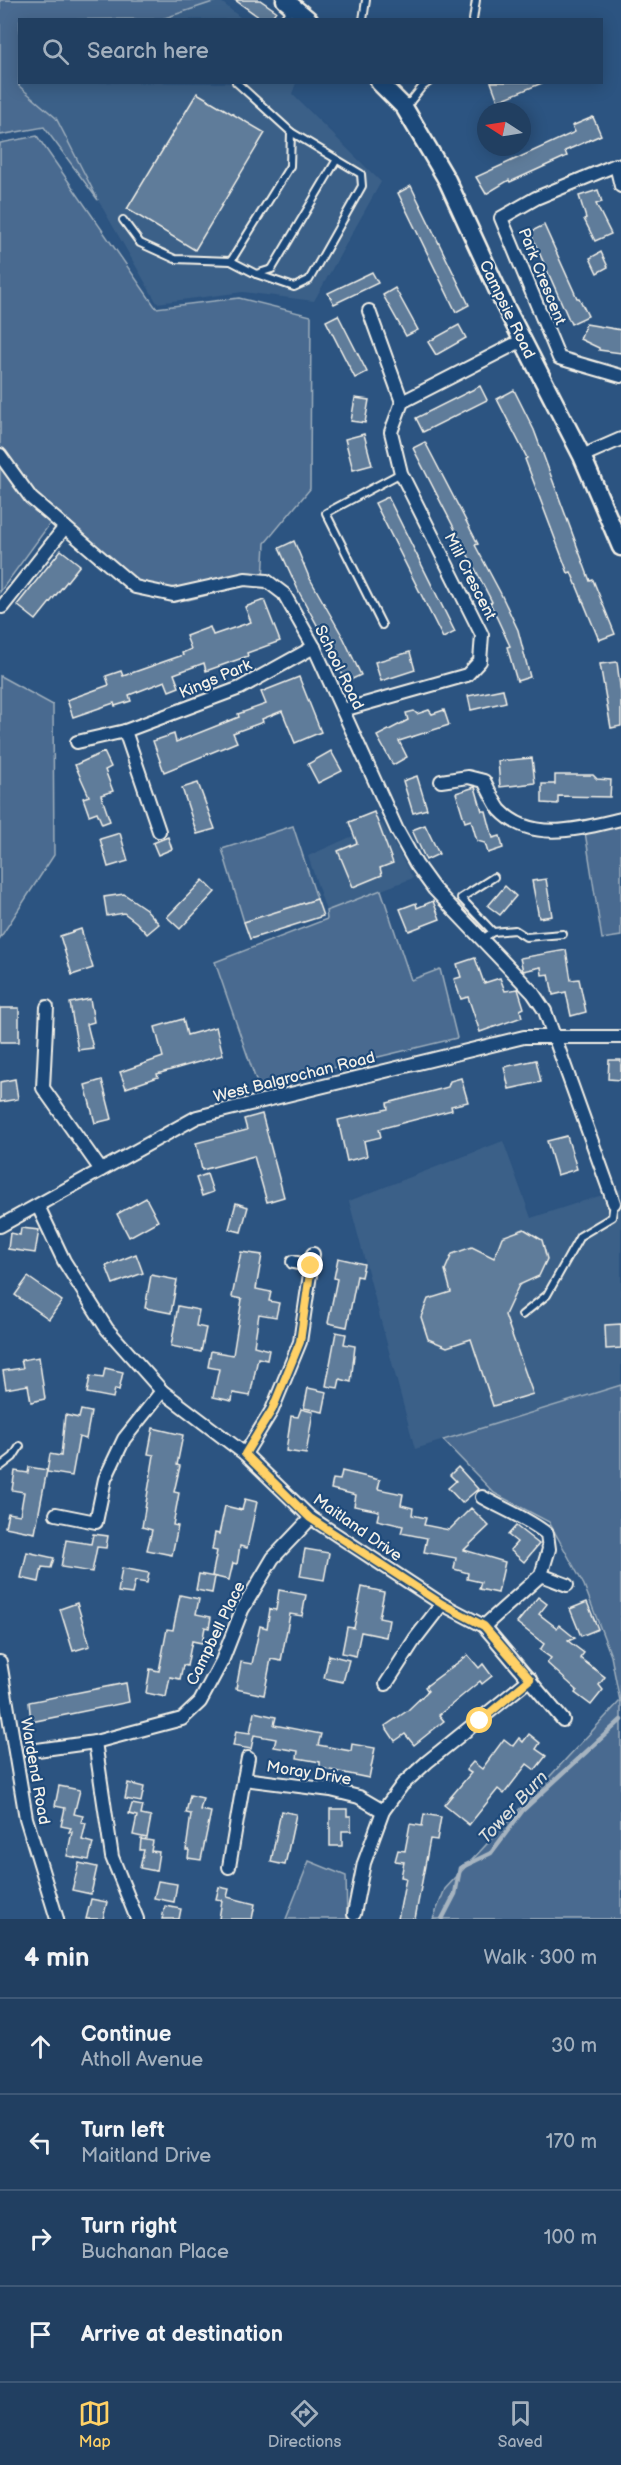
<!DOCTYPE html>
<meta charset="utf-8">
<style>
body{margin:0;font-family:"Balsamiq Sans",sans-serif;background:#294667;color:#f1f3f6}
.compass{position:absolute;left:477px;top:102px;width:54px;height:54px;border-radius:50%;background:#213f61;box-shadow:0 3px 15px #0003;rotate:282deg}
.stop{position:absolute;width:18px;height:18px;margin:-14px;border:4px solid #ffd166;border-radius:50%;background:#fff}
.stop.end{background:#ffd166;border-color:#fff;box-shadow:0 2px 6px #0008}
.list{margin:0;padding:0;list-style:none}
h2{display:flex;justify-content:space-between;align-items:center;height:78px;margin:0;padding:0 24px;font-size:26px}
h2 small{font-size:20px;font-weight:400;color:#a2afbd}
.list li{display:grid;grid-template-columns:39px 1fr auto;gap:18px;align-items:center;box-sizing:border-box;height:96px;padding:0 24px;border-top:2px solid #3e5876}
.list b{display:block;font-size:22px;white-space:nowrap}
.list p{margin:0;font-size:20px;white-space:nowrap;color:#a2afbd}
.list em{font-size:20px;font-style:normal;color:#a2afbd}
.icon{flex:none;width:33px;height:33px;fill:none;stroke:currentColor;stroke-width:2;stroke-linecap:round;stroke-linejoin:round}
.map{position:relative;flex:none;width:621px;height:1919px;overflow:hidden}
.search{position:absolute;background:#213f61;box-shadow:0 3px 15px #0003;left:18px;right:18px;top:18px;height:66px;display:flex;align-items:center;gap:15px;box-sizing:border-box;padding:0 21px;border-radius:0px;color:#a2afbd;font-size:22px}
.sheet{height:462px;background:#213f61}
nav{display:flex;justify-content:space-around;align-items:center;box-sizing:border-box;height:84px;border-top:2px solid #3e5876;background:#213f61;font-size:16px;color:#a2afbd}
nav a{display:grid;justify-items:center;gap:3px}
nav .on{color:#ffd166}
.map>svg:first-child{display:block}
</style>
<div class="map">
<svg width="621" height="1919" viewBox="0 0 621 1919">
<rect width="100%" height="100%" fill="#2c5481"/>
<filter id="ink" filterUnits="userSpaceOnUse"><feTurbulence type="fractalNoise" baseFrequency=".0167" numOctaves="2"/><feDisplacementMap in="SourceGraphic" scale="12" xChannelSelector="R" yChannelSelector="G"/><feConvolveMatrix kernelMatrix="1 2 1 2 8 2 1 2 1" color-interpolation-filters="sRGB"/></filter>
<g filter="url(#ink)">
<!-- built -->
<g fill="#3b6088">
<path d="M219 0 242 19 162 20Z"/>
<path d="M20 82 296 83 292 94 381 182 314 301 243 292 157 303 98 200 56 118 19 86Z"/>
<path d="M382 823 413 878 326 911 308 856Z"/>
<path d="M503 1141 531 1218 621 1189V1385L415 1449 349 1201Z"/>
</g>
<!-- green -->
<g fill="#496b90" stroke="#9eaebc" stroke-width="1.5">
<path d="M0 0H219L162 19 20 20 19 86 56 118 98 200 44 127 0 135Z"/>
<path d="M37 136 156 308 239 298 311 316 310 489 265 543 263 581 188 600 135 587 54 518 0 592V143Z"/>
<path d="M0 676 53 705 54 855 0 938Z"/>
<path d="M293 826 317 899 244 922 222 849Z"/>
<path d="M621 826V936L602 939 585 832Z"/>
<path d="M381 890 411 980 440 969 457 1038 258 1086 215 962 327 919 326 911Z"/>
<path d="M621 1385V1919H433L445 1889 620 1701 611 1656 584 1585 549 1522 494 1493 443 1440Z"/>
<path d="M309 1861 346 1876 347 1919H286Z"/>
</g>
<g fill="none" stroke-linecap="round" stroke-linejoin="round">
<!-- stream -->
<path stroke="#a7b4c0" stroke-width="4.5" d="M442 1919 455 1894 460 1868 491 1853 523 1810 621 1720"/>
</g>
<!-- building -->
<g fill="#5e7b9a" stroke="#f4f1e8" stroke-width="1.5">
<path d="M235 0H260L276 11 270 20H263Z"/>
<path d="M491 82H542V83L498 101Z"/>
<path d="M197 93 265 133 195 250 127 209Z"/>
<path d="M593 117 601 135 565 151 567 156 510 182 509 180 486 194 476 177 575 132 572 126Z"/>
<path d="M411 186 469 305 456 312 398 193Z"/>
<path d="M598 190 602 202 596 204 611 234 595 241 584 219 586 218 579 196Z"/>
<path d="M544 225 577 298H579L588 316 571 324 530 232Z"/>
<path d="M601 252 608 267 597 273 590 258Z"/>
<path d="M372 272 378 283 334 304 328 293Z"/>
<path d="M395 288 418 330 406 336 383 295Z"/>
<path d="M338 315 367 372 355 378 326 321Z"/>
<path d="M586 324 621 330V353L599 350V348L580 339Z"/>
<path d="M459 325 466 338 436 355 428 342Z"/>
<path d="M480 386 487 400 423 432 416 418Z"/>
<path d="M514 390 534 430 590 581 593 580 615 634 599 640 571 572 568 573 525 459 527 458 497 399Z"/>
<path d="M355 398 369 400 365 423 351 421Z"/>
<path d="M364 434 372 465 353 470 345 439Z"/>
<path d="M425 442 478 544 475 545 500 592 518 630 530 677 517 681 507 647 510 646 490 603 492 602 413 448Z"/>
<path d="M388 497 455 632 443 638 375 503Z"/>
<path d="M294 541 309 577 344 639 361 675 346 682 323 633 322 634 300 594 279 548Z"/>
<path d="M61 550 80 565 36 620 17 605Z"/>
<path d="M264 600 280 641 247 653 248 656 206 671 204 663 174 674 179 687 169 691 165 681 129 695 131 701 115 706 114 703 73 717 67 700 109 685 106 676 121 671 123 676 183 655 182 653 191 649 186 636 210 627 213 635 251 622 245 607Z"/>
<path d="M410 652 415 670 381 681 375 662Z"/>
<path d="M617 662 621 694V726L611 728 600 664Z"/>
<path d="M299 677 321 732 295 743 282 711 262 719 263 722 233 733 237 742 164 772 153 741 174 734 176 742 239 717 238 714 266 704 261 692Z"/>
<path d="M503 689 506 702 471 710 468 696Z"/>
<path d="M429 710 432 714 444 710 449 725 399 741 407 757 393 765 377 736 408 720 406 713 414 711 417 714Z"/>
<path d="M331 751 342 771 318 783 308 764Z"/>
<path d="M104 752 111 767 105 770 113 791 101 795 110 821 102 824 97 812 89 815 83 798 89 796 75 765Z"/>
<path d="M532 758 535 783 500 787 498 761Z"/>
<path d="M555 775H593L597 779 611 780 610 797 558 796V804L542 803V784H555Z"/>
<path d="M417 776 427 809 413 813 403 781Z"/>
<path d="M198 783 215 829 197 834 182 788Z"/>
<path d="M475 787 482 811H486L493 838 500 836 503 848 488 853 485 843 477 841 471 820 465 822 456 793Z"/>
<path d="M374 812 393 863 380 868 382 875 353 887 338 851 357 843 349 822Z"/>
<path d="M425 825 439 854 426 860 412 830Z"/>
<path d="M120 833 128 861 108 867 100 839Z"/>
<path d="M168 837 172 849 158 855 153 843Z"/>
<path d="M546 879 552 916 539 918 532 881Z"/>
<path d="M203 880 215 892 180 929 167 917Z"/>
<path d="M505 886 516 896 500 915 488 906Z"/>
<path d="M124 894 146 909 159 924 147 934 136 922 124 913 107 916 104 897Z"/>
<path d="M317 899 323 916 250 939 244 922Z"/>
<path d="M433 901 440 919 409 931 400 909 416 903 417 908Z"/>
<path d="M81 929 93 968 72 975 60 936Z"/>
<path d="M566 950 571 980 579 979 586 1012 571 1016 566 992 553 995 549 974 542 975 541 967 523 971 520 958Z"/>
<path d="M475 958 484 983 500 978 505 991 518 989 524 1008 520 1010 522 1017 480 1032 468 997 461 999 454 979 461 977 457 964Z"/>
<path d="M90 999 94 1022 87 1024 93 1048 78 1050 70 1003Z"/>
<rect x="0" y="1008" width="19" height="34"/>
<path d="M183 1019 187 1035 216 1027 223 1055 157 1074 158 1077 126 1088 120 1072 163 1057 155 1027Z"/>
<path d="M536 1060 541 1082 509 1089 504 1067Z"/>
<path d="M609 1060H621V1080L608 1079Z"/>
<path d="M461 1078 468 1102 451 1106 452 1110 379 1129 381 1137 364 1141 367 1156 347 1161 338 1120 388 1109 387 1103 441 1089 448 1087 450 1081Z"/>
<path d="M15 1079 18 1099 0 1102V1082Z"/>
<path d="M102 1080 112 1119 95 1123 85 1085Z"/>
<path d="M262 1114 284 1197 267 1202 254 1156 202 1170 196 1143 247 1130 244 1119Z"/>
<path d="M567 1136 577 1169 557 1175 547 1141Z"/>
<path d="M207 1174 213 1192 202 1196 196 1178Z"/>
<path d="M146 1198 158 1221 129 1237 117 1214Z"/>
<path d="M236 1203 248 1207 241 1232 229 1229Z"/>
<path d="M21 1228 39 1230 35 1253 8 1249 10 1233 20 1235Z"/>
<path d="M524 1229 542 1240 547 1259 539 1276 519 1285 505 1315 533 1394 493 1406 471 1339 447 1347 428 1339 421 1317 428 1299 451 1292 445 1270 452 1254 472 1247 494 1258 502 1237Z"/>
<path d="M241 1252 262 1255 256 1289 271 1292 269 1301 279 1303 276 1317 259 1314 254 1346 269 1350 267 1360 258 1358 250 1396 233 1393 232 1401 213 1397 219 1369 208 1367 211 1351 233 1355 242 1299 232 1297Z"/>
<path d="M136 1254 143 1273 113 1284 106 1266Z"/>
<path d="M338 1258 364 1264 361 1277 357 1276 347 1327 328 1323 337 1279 334 1278Z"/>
<path d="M151 1275 177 1280 171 1313 145 1308Z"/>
<path d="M28 1277 62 1301 49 1319 15 1295Z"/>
<path d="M178 1306 199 1310 196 1326 206 1328 201 1352 171 1346Z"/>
<path d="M621 1324V1348L606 1349 605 1325Z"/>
<path d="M336 1332 346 1334 344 1344 355 1346 351 1382 340 1379 338 1388 326 1386Z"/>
<path d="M39 1357 45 1399 31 1402 28 1385 6 1389 3 1371 23 1368 21 1360Z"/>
<path d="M105 1368 123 1372 119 1390 115 1389 113 1398 87 1393 90 1376 103 1378Z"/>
<path d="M308 1388 327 1392 323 1412 304 1408Z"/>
<path d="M301 1409 313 1412 306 1454 286 1451 291 1416 298 1417Z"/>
<path d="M81 1410 91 1412 86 1439 79 1437 72 1476 47 1472 50 1454 61 1456 65 1415 79 1418Z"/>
<path d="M153 1428 183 1435 177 1465 180 1466 174 1492 179 1493 173 1525 178 1526 172 1555 147 1550 152 1530 142 1527 154 1455 148 1454Z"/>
<path d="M29 1467 47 1470 35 1533 5 1527 8 1513 20 1515 24 1492 12 1490 15 1471 28 1473Z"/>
<path d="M458 1467 478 1489 462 1503 448 1488 456 1481 450 1475Z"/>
<path d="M342 1471 380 1480 378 1489 403 1494 401 1505 413 1508 412 1515 426 1518 424 1525 449 1530 471 1508 489 1526 464 1550 505 1562 498 1593 479 1589 481 1582 467 1579 468 1573 454 1569 456 1558 424 1552 427 1538 401 1533 403 1526 377 1520 379 1511 354 1506 356 1495 331 1489 333 1479 340 1480Z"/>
<path d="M245 1499 257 1502 247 1548 240 1546 237 1564 233 1563 229 1580 212 1576 217 1551 212 1550 215 1533 219 1534 225 1506 242 1510Z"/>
<path d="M516 1526 539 1544 524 1562 510 1550 517 1542 508 1535Z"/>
<path d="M93 1534 108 1536 106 1548 97 1547 92 1572 61 1567 66 1540 91 1544Z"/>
<path d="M305 1549 329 1553 324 1580 300 1576Z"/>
<path d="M27 1552 54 1558 51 1568 42 1567 39 1582 21 1578Z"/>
<path d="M122 1568 149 1573 147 1583 135 1581 132 1594 118 1592Z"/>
<path d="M199 1574 215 1577 212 1593 196 1590Z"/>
<path d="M362 1587 384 1592 379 1618 389 1620 386 1637 361 1632 356 1656 342 1653 347 1627 354 1628Z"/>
<path d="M279 1590 306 1595 302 1616 290 1614 281 1661 271 1659 264 1695 236 1689 241 1662 252 1664 260 1626 267 1628 270 1609 276 1610Z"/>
<path d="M180 1595 199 1599 196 1614 211 1617 209 1628 205 1627 202 1643 192 1641 187 1666 183 1665 180 1679 170 1677 166 1697 146 1693 150 1669 159 1671 167 1629 173 1630Z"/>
<path d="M538 1597 547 1604 539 1614 557 1628 559 1625 575 1638 568 1641 584 1653 580 1658 605 1677 599 1685 603 1690 591 1705 575 1693 577 1690 547 1663 551 1658 540 1650 544 1644 517 1623Z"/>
<path d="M587 1602 598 1629 581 1636 570 1609Z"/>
<path d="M77 1603 90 1646 73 1651 60 1609Z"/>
<path d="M329 1655 349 1660 343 1682 324 1678Z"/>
<path d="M468 1655 479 1668 483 1664 492 1676 482 1684 480 1681 439 1715 444 1721 414 1745 405 1734 395 1741 385 1726 407 1711 428 1691 425 1687Z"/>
<path d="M126 1683 129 1702 31 1722 29 1702Z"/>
<path d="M254 1712 276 1717 274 1725 321 1734 318 1745 351 1751 352 1744 375 1748 369 1778 320 1768V1762L297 1758 298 1751 274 1747 276 1739 254 1735 251 1749 233 1746 236 1731 250 1733Z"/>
<path d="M529 1734 540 1743 536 1749 546 1756 535 1770 527 1764 504 1794 498 1789 469 1825 444 1805 471 1773 466 1770 473 1762 482 1769 504 1739 513 1746 519 1738 523 1742Z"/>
<path d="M128 1783 144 1787 141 1802 125 1799Z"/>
<path d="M59 1786 80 1790 74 1814 83 1816 81 1822 86 1823 82 1840 93 1843 89 1860 67 1856 72 1832H69L71 1828 61 1826 65 1808 55 1806Z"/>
<path d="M190 1795 203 1798 200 1810 211 1812 201 1860 188 1858 189 1850H186L191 1814 186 1813Z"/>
<path d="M132 1804 143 1806 141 1815 151 1817 147 1838 133 1835 137 1816 129 1814Z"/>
<path d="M330 1809H347V1816H351V1831H342V1846H330Z"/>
<path d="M281 1811 296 1814 285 1865 271 1862Z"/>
<path d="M424 1814 441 1817 437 1840 430 1839 415 1919H398L406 1878 401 1877 404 1862 395 1861 398 1850 405 1851 410 1824 422 1826Z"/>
<path d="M141 1839 153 1841 151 1851 159 1852 156 1871 140 1868 144 1850H140Z"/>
<path d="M79 1863 97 1867 91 1894 72 1890Z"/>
<path d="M158 1881 177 1884 174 1902 154 1898Z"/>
<path d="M219 1887 229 1889 227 1897 255 1904 252 1919H219L222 1900 216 1899Z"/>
<path d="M91 1899 107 1902 103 1919H86Z"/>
<path d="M165 1906 181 1909 179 1919H162Z"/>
</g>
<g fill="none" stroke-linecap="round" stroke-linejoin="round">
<defs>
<g id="lane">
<path d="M283 20 293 6"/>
<path d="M363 20 366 0"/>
<path d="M473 20 476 0"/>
<path d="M407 106 422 87 429 82"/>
<path d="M123 220 140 243 175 259 231 261 290 166 291 132 236 82"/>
<path d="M231 261 256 274 272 269 336 161"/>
<path d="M256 274 294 287 309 280 362 186 361 174 291 132"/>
<path d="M382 625 326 513 401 473"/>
<path d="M493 932 461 898 494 877"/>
<path d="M482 939 493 932 515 930 526 937 563 934"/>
<path d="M522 1315 547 1295 580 1236 612 1217 614 1203"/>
<path d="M0 1467 13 1457 20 1446"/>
</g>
<g id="street">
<path d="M621 186 616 165 536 198 501 218 559 358 621 376"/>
<path d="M369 311 402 402"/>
<path d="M0 455 31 498 135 587 173 595 245 579 267 581 284 594 314 647 397 830 416 864 434 889 533 993 545 1011 614 1203"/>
<path d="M582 456 621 439"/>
<path d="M2 607 65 527"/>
<path d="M343 710 467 675 480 661 482 635 401 473 391 432 402 402 523 340"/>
<path d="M125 731 159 831"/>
<path d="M77 742 125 731 240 688 314 647"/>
<path d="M441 781 468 777 484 781C489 790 494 802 500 810 532 844 582 828 621 819"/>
<path d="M47 1007 43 1088 101 1170"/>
<path d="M38 1206 64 1261 107 1329 162 1391 245 1454 311 1518 442 1604 484 1626 563 1720"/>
<path d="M0 1226 197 1117 524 1037H621"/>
<path d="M293 1262 311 1266"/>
<path d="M245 1454 272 1410 300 1342 313 1254"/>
<path d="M482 1497C503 1509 529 1519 547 1534L549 1549 541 1575 484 1626"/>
<path d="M56 1514 96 1522 105 1479 124 1439 162 1391"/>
<path d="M541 1575 567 1585"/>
<path d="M0 1662 26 1818 57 1919"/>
<path d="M386 1684 415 1639 442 1604"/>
<path d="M95 1742 112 1857 137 1919"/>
<path d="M30 1751 95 1742 182 1719 200 1702 222 1661 242 1610 273 1558 311 1518"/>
<path d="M244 1779 248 1758"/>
<path d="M229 1867 244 1779 331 1790 359 1797 383 1811"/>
<path d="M354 1914 364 1863 383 1811 402 1785 427 1762 530 1679"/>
</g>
<g id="secondary">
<path d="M285 0 309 20"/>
<path d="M379 82 404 107 447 180 505 306 582 456 621 547"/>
</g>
</defs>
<!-- lane casing -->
<use href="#lane" stroke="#f4f1e8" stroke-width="10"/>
<!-- street casing -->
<use href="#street" stroke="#f4f1e8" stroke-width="16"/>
<!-- secondary casing -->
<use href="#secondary" stroke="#f4f1e8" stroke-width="21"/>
<!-- lane -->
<use href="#lane" stroke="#1f4a7a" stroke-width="6"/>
<!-- street -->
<use href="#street" stroke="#1f4a7a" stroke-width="12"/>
<!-- secondary -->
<use href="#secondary" stroke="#1f4a7a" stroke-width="16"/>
</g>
</g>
<g fill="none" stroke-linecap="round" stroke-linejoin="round" filter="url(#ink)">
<!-- route -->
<path stroke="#ffd166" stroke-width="8" d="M311 1266 300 1342 272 1410 245 1454 310 1518 442 1604 484 1626 530 1679 480 1721"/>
</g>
<g text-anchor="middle" stroke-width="4.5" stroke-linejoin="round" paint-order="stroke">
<!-- street labels -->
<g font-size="16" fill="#f4f1e8" stroke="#1f4a7a">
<text transform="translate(543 276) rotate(68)" y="6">Park Crescent</text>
<text transform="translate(508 309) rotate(64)" y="6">Campsie Road</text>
<text transform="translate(471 576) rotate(63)" y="6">Mill Crescent</text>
<text transform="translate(340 667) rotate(64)" y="6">School Road</text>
<text transform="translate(215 678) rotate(-23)" y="6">Kings Park</text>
<text transform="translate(294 1076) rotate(-14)" y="6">West Balgrochan Road</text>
<text transform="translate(358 1527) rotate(35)" y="6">Maitland Drive</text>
<text transform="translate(215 1633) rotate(-64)" y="6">Campbell Place</text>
<text transform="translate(36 1771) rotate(80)" y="6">Wardend Road</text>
<text transform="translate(309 1772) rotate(9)" y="6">Moray Drive</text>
</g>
<!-- water labels -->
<g font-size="18" font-style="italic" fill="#dadddb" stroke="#1f4a7a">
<text transform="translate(513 1807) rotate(-47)" y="6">Tower Burn</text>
</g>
</g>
</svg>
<svg class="compass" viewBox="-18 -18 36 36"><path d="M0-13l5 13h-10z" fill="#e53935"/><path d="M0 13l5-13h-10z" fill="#a2afbd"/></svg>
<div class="stop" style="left:480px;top:1721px"></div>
<div class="stop end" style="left:311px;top:1266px"></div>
<div class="search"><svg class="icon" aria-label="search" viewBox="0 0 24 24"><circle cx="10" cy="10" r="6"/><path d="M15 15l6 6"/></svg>Search here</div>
</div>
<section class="sheet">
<h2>4 min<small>Walk · 300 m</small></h2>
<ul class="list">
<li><svg class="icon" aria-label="ahead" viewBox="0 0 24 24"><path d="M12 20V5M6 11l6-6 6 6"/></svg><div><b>Continue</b><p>Atholl Avenue</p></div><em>30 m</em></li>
<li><svg class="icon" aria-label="left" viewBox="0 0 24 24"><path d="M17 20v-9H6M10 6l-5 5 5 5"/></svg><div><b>Turn left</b><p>Maitland Drive</p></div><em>170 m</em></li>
<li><svg class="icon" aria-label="right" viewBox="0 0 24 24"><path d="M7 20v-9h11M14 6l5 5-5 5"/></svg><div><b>Turn right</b><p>Buchanan Place</p></div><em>100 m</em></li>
<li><svg class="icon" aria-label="arrive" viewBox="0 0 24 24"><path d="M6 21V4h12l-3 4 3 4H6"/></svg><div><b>Arrive at destination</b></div></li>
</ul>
</section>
<nav>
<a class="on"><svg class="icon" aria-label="map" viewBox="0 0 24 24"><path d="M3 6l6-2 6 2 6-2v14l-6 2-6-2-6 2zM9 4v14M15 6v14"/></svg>Map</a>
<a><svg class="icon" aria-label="directions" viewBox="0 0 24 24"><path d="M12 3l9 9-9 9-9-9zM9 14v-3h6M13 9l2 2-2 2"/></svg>Directions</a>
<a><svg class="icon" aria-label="saved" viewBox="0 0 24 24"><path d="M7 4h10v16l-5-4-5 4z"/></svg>Saved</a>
</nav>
